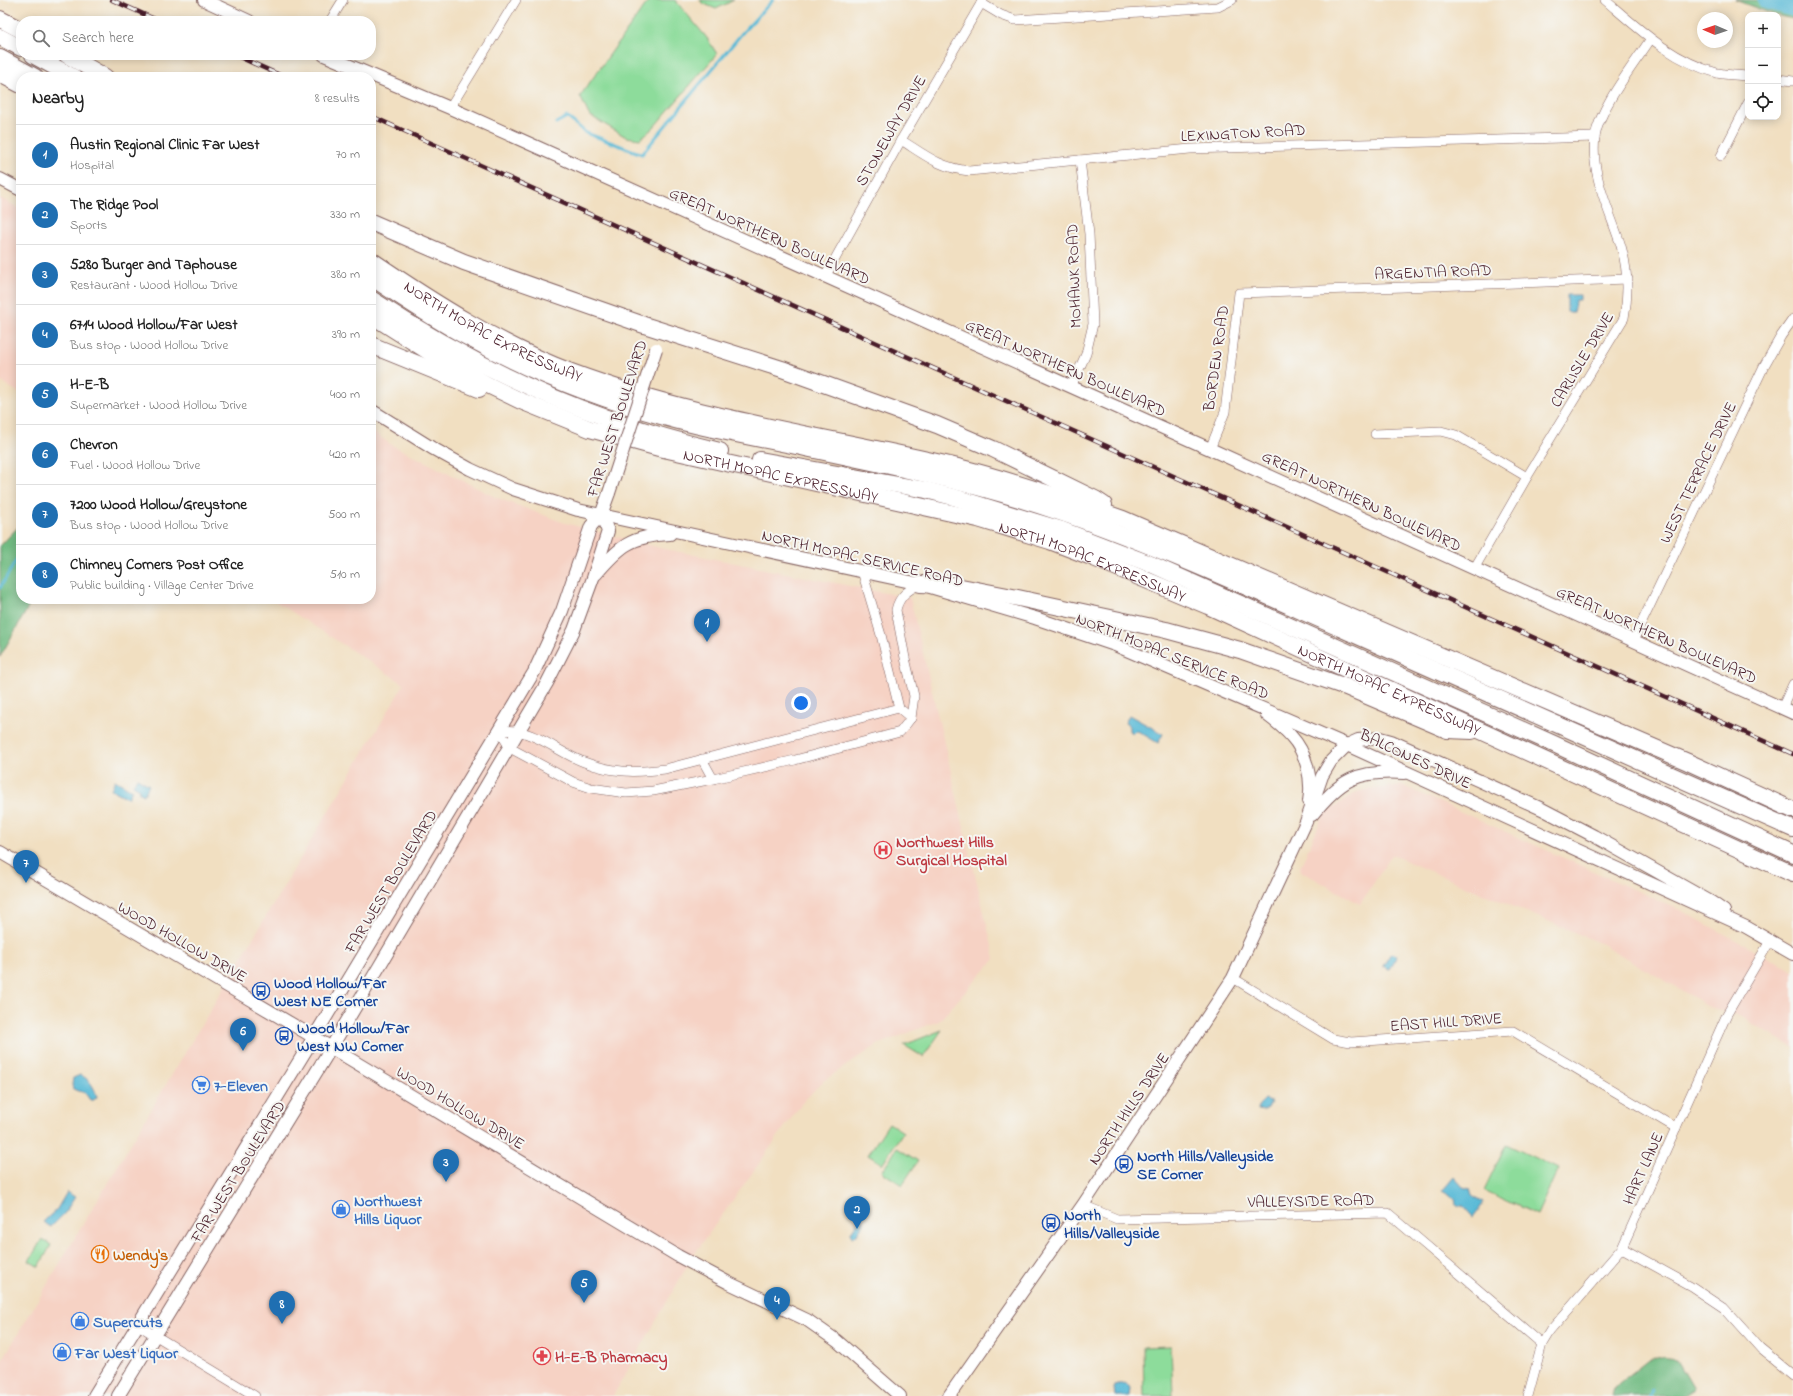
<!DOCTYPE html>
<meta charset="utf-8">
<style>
body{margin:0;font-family:"Indie Flower",sans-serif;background:#f6f6f6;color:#222}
.controls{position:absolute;right:12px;top:12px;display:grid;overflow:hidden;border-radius:8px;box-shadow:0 2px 10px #0003}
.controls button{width:36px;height:36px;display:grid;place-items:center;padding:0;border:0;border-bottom:1px solid #e0e0e0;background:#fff;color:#222;font:20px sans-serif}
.compass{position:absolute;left:1697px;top:12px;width:36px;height:36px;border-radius:50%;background:#fff;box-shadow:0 2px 10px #0003;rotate:272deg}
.you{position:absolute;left:801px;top:703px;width:14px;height:14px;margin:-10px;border:3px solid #fff;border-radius:50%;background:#1a73e8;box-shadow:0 0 0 6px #1a73e833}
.badge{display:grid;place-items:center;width:26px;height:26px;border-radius:50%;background:#1f6fb2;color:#fff;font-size:13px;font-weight:700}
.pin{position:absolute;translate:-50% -33px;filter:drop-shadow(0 1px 2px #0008)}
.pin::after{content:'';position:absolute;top:21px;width:14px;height:12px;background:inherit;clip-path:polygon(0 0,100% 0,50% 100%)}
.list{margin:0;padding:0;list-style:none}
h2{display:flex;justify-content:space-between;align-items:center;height:52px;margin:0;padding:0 16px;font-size:17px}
h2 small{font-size:13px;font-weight:400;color:#767676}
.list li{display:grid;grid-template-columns:26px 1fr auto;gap:12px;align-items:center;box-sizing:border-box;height:60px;padding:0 16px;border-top:1px solid #e0e0e0}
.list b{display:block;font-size:15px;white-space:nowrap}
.list p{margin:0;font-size:13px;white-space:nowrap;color:#767676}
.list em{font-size:13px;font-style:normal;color:#767676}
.icon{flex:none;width:22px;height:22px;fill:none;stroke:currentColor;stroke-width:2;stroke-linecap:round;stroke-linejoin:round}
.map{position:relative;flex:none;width:1793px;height:1396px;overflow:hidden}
.search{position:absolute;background:#fff;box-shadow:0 2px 10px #0003;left:16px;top:16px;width:360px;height:44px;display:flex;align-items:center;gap:10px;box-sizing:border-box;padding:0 14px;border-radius:16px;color:#767676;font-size:15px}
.panel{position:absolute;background:#fff;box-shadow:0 2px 10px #0003;left:16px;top:72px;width:360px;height:532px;border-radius:16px}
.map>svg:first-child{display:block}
</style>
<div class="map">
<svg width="1793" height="1396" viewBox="0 0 1793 1396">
<rect width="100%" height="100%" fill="#f6f6f2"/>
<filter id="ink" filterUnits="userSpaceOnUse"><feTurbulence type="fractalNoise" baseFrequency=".025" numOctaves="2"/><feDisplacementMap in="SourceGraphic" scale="8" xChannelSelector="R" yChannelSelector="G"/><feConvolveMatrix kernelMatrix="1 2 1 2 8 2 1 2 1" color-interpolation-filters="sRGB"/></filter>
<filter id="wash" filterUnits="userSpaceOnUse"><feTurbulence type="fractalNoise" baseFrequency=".012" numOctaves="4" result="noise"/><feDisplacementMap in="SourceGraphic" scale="16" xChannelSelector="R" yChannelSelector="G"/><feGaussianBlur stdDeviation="0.9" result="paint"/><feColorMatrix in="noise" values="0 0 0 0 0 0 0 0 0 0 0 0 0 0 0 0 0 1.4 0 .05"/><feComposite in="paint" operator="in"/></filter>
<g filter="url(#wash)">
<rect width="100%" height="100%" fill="#f1dfc1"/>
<!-- built -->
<g fill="#f6d2c4">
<path d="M0 198 21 209V394L0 381Z"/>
<path d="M371 430 390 444 495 497 565 523 660 548 910 598 995 959 939 1021 879 1044 823 1081 802 1103 693 1256 613 1396H0V1364L404 684 272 599H371Z"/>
<path d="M1401 785 1682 911 1793 971V1048L1742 1017 1710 1007 1602 944 1392 855 1360 904 1299 870 1324 813 1359 791Z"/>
</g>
<!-- green -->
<g fill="#8ddc9b" stroke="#6c7e63">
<path d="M649 0H675L707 38 717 54 653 128 640 139 626 137 589 115 580 96Z"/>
<path d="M700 0H734L716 9 702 3Z"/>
<path d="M942 1030 923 1057 904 1045Z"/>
<path d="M889 1123 903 1132 882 1164 868 1155Z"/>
<path d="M1506 1144 1558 1169 1537 1215 1484 1190Z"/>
<path d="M897 1148 918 1161 902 1185 882 1172Z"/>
<path d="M42 1239 51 1245 39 1267 29 1261Z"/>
<path d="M1171 1346 1173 1396H1144L1143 1347Z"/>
</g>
<!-- forest -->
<g fill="#72bc83" stroke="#5e6e57">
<path d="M1735 0H1793V19L1775 15Z"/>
<path d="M21 524V599H33L0 657V546Z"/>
<path d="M1653 1357 1677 1360 1694 1389 1683 1396H1612L1614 1388Z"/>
</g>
<!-- water -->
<g fill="#58bad7" stroke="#516c81">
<path d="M1567 295H1580V300H1575L1574 312H1567Z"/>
<path d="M1129 715 1163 734 1158 743 1136 730 1133 733 1129 731V726L1125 723Z"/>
<path d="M137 778 149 785 144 795 138 792 140 789 133 785Z"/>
<path d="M115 780 132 790 128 798 111 789Z"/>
<path d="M1391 953 1397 956 1389 969 1383 966Z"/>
<path d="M80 1075C89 1078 95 1088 97 1097L94 1100H90L85 1093 73 1089 72 1085 73 1078Z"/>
<path d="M1265 1100 1271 1102 1268 1108 1263 1111 1258 1110 1259 1106Z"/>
<path d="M1454 1177 1463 1187 1470 1189 1472 1196 1484 1203 1473 1217 1463 1206H1459L1455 1203 1454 1198 1442 1191Z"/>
<path d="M67 1192 75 1197 64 1214 51 1227 43 1222 57 1209Z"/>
<path d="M860 1219H863L864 1223 856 1235 852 1237 851 1232Z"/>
<path d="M1122 1383 1127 1384 1130 1388 1129 1396H1115L1114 1388 1116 1385Z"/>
</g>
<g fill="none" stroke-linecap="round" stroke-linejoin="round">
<!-- stream -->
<g stroke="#58bad7" stroke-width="3">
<path d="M556 123 567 117 586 133 642 154 743 32 773 0"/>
<path d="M0 588 21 552"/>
<path d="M1651 1396 1653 1389"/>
</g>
<!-- river -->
<path stroke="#58bad7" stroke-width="19" d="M1767 0 1793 7"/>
</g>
</g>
<g filter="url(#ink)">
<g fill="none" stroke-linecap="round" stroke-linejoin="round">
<defs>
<g id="street">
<path d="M1605 0C1639 29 1672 61 1717 73 1727 75 1738 75 1748 76"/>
<path d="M981 3 1001 15 1015 20 1218 7 1232 0"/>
<path d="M330 21 343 0"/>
<path d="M1778 79 1793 81"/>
<path d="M450 108 516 0"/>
<path d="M901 140C925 155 940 168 969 171L1190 149 1595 137"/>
<path d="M1721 156 1748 103"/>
<path d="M825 277 901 140 983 0"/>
<path d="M1071 387 1086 354 1093 324 1089 234 1080 160"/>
<path d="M1375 434 1441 431 1456 435 1527 477"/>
<path d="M1210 449 1225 412 1239 293 1628 279"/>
<path d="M1474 569 1527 477 1624 318C1629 293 1628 270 1621 246 1610 211 1590 175 1595 137 1600 107 1633 66 1650 40"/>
<path d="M862 571 881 635 899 708 911 718"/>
<path d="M1633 641 1764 366 1781 336 1793 319"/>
<path d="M1782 708 1793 684"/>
<path d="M499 730 510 748 573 782 591 788 626 793 653 791 713 779 795 760 900 732 911 718 914 696 905 658 896 610C899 596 908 590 920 584"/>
<path d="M499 730C506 731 514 730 521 732 543 737 562 754 584 762 613 773 635 773 665 769L899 708"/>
<path d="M702 759 713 779"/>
<path d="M1233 978 1333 1039 1351 1042 1513 1031 1676 1128"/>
<path d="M1083 1205 1117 1219 1388 1213 1542 1344"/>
<path d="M1622 1248 1691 1286 1724 1308 1761 1349 1793 1375"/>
<path d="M138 1325 255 1396"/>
<path d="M1528 1396 1542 1344 1550 1331 1622 1248 1727 1014 1770 941"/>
</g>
<g id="secondary">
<path d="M204 0 249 21"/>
<path d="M324 55 450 108 1210 449 1793 713"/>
<path d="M0 179 21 190"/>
<path d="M371 410 432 448 470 469 513 489 578 510 920 584 1035 618 1115 645 1347 745 1746 927 1793 954"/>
<path d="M596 574C620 546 631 536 670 534"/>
<path d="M1267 715C1275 721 1284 728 1291 736 1306 752 1313 779 1309 801"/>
<path d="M1312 815C1341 779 1357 770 1404 773"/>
<path d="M0 852 300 1029 678 1256 729 1283 807 1320 837 1341 900 1396"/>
<path d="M94 1396 314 1037 534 672 562 611 591 526 601 515 609 493"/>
<path d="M118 1396 331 1048 547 683 574 630 593 578 608 531 601 515"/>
<path d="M949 1396 1083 1205 1233 978 1306 822 1322 776 1331 761 1347 745 1358 740 1380 738 1391 741 1542 809 1594 836 1711 902 1724 911"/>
</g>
<g id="highway">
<path d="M0 19 21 30"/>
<path d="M0 37 21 48"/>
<path d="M33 55 73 77"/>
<path d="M67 55 105 77"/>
<path d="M0 58 35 77"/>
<path d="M0 74 21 85"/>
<path d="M371 222 464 262 644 325 782 369 937 425 993 449 1095 499 1104 505"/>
<path id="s1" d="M371 260C434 303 500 345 571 372 697 419 828 436 958 467 1014 481 1069 500 1123 519L1688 762 1793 810"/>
<path d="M371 277C403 298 435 320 469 338 532 373 599 399 668 418 710 430 754 437 796 446 887 465 977 483 1065 514 1159 547 1251 589 1342 629 1493 695 1642 763 1793 829"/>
<path d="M371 299C479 371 593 422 720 451"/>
<path id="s2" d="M371 315 434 355 488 385 521 401 590 429 659 448 978 519 1050 541 1089 556 1208 606 1793 874"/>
<path d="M371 345 479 389"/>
<path d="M760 460 926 490 957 498 1062 530 1153 565 1554 744 1793 854"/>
<path d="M920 584 951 585 1018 598 1166 630 1240 650 1346 687 1447 730 1472 731"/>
</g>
</defs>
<!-- street casing -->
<use href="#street" stroke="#846260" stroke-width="10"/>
<!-- secondary casing -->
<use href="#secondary" stroke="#846260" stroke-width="14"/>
<!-- highway casing -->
<use href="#highway" stroke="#846260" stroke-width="18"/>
<!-- street -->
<use href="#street" stroke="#fff" stroke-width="9"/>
<!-- secondary -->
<use href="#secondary" stroke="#fff" stroke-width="12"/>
<!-- highway -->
<use href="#highway" stroke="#fff" stroke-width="16"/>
<defs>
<g id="rail">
<path d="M112 0 159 21"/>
<path d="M235 55 284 77"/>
<path d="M371 116 1793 754"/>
</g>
</defs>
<!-- rail casing -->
<use href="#rail" stroke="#4a1f2b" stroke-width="4.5"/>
<!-- rail -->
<use href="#rail" stroke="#f6f6f2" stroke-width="3" stroke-dasharray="9" stroke-linecap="butt"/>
<defs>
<path id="secondary-bridge" d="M609 493 656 349"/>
</defs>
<!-- secondary-bridge casing -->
<use href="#secondary-bridge" stroke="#846260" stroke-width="14" stroke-linecap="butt"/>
<!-- secondary-bridge -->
<use href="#secondary-bridge" stroke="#fff" stroke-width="12"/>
</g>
</g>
<!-- icons -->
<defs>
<symbol id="hospital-ring" viewBox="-11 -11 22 22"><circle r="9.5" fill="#f6f6f2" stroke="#e0444e" stroke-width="1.5"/><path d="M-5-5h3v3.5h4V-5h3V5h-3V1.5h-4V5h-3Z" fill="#e0444e"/></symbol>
<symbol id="bus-ring" viewBox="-11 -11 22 22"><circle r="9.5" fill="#f6f6f2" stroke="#1a4fb4" stroke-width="1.5"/><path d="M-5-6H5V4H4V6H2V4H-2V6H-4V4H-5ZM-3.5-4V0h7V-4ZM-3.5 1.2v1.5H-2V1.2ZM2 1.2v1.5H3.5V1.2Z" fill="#1a4fb4"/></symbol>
<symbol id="supermarket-ring" viewBox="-11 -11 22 22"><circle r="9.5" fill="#f6f6f2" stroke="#3f7fe0" stroke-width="1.5"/><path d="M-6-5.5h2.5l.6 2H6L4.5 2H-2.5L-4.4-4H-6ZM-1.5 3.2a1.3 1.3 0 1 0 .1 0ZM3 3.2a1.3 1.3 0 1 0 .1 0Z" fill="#3f7fe0"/></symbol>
<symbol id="shop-ring" viewBox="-11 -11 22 22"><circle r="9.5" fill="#f6f6f2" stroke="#3f7fe0" stroke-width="1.5"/><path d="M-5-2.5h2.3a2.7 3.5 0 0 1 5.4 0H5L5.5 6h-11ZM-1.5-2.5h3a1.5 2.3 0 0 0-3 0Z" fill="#3f7fe0"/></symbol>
<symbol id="restaurant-ring" viewBox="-11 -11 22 22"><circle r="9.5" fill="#f6f6f2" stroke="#e8710a" stroke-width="1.5"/><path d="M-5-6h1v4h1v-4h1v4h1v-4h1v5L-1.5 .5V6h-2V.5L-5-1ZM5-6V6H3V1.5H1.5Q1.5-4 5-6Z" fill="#e8710a"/></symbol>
<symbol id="pharmacy-ring" viewBox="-11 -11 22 22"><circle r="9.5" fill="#f6f6f2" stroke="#e0444e" stroke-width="1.5"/><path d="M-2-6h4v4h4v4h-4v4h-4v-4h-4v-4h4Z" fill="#e0444e"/></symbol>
</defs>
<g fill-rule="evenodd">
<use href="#hospital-ring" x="873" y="840" width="20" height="20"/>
<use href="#bus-ring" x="251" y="981" width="20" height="20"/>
<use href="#bus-ring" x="274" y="1026" width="20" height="20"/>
<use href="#supermarket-ring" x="191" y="1075" width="20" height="20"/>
<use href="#bus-ring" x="1114" y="1154" width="20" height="20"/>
<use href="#shop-ring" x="331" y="1199" width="20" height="20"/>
<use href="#bus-ring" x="1041" y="1213" width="20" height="20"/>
<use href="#restaurant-ring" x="90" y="1244" width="20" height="20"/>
<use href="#shop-ring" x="70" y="1311" width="20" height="20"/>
<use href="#shop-ring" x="52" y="1342" width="20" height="20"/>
<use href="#pharmacy-ring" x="532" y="1346" width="20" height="20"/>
</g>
<g text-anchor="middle" stroke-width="4" stroke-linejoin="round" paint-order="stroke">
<!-- street labels -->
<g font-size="16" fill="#4a1f2b" stroke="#f6f6f2">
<text transform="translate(890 130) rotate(-60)" y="6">STONEWAY DRIVE</text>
<text transform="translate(1243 132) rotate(-3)" y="6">LEXINGTON ROAD</text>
<text transform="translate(770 235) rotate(24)" y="6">GREAT NORTHERN BOULEVARD</text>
<text transform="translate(1433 271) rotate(-2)" y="6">ARGENTIA ROAD</text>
<text transform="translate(1073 276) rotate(-92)" y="6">MOHAWK ROAD</text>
<text dy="6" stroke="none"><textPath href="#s1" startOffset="142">NORTH MOPAC EXPRESSWAY</textPath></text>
<text transform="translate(1215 358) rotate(-82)" y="6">BORDEN ROAD</text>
<text transform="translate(1581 359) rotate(-59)" y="6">CARLISLE DRIVE</text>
<text transform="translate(1066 367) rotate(24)" y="6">GREAT NORTHERN BOULEVARD</text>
<text transform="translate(616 418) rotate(-72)" y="6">FAR WEST BOULEVARD</text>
<text transform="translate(1697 472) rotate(-64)" y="6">WEST TERRACE DRIVE</text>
<text dy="6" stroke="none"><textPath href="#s2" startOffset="444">NORTH MOPAC EXPRESSWAY</textPath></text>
<text transform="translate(1362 500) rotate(25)" y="6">GREAT NORTHERN BOULEVARD</text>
<text transform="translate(863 557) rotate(13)" y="6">NORTH MOPAC SERVICE ROAD</text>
<text dy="6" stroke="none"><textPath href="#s2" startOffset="768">NORTH MOPAC EXPRESSWAY</textPath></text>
<text transform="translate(1657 634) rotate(24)" y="6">GREAT NORTHERN BOULEVARD</text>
<text transform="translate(1173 655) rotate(22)" y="6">NORTH MOPAC SERVICE ROAD</text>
<text dy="6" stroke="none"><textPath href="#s2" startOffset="1092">NORTH MOPAC EXPRESSWAY</textPath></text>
<text transform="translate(1416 758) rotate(25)" y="6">BALCONES DRIVE</text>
<text transform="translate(390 881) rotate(-59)" y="6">FAR WEST BOULEVARD</text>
<text transform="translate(183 941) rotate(30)" y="6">WOOD HOLLOW DRIVE</text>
<text transform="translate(1446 1021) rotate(-4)" y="6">EAST HILL DRIVE</text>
<text transform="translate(461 1107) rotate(31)" y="6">WOOD HOLLOW DRIVE</text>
<text transform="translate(1128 1108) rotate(-56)" y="6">NORTH HILLS DRIVE</text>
<text transform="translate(1642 1168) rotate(-66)" y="6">HART LANE</text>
<text transform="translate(237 1171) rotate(-58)" y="6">FAR WEST BOULEVARD</text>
<text transform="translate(1311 1200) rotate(-1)" y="6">VALLEYSIDE ROAD</text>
</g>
<!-- health labels -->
<g font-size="16" font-weight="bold" fill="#be3a42" stroke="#f6f6f2" text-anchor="start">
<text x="896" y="847">Northwest Hills<tspan x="896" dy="18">Surgical Hospital</tspan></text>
<text x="555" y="1362">H-E-B Pharmacy</text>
</g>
<!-- transit labels -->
<g font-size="16" font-weight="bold" fill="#164399" stroke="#f6f6f2" text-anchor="start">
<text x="274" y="988">Wood Hollow/Far<tspan x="274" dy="18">West NE Corner</tspan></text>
<text x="297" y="1033">Wood Hollow/Far<tspan x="297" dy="18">West NW Corner</tspan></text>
<text x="1137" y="1161">North Hills/Valleyside<tspan x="1137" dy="18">SE Corner</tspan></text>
<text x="1064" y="1220">North<tspan x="1064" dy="18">Hills/Valleyside</tspan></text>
</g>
<!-- shop labels -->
<g font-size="16" font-weight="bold" fill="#366cbe" stroke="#f6f6f2" text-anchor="start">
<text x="214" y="1091">7-Eleven</text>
<text x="354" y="1206">Northwest<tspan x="354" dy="18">Hills Liquor</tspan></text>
<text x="93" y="1327">Supercuts</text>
<text x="75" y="1358">Far West Liquor</text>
</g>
<!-- food labels -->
<g font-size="16" font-weight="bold" fill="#c56008" stroke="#f6f6f2" text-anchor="start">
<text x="113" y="1260">Wendy's</text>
</g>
</g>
</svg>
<div class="controls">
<button>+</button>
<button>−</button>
<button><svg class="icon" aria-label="locate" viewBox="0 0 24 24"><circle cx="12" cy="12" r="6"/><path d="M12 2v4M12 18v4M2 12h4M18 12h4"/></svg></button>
</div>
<svg class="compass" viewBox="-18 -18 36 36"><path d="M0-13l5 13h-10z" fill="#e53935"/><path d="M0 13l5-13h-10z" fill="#767676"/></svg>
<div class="you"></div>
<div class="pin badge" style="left:707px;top:642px">1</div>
<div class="pin badge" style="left:857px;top:1229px">2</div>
<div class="pin badge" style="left:446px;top:1182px">3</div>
<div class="pin badge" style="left:777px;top:1320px">4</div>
<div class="pin badge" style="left:584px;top:1303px">5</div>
<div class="pin badge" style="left:243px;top:1051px">6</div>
<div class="pin badge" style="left:26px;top:883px">7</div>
<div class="pin badge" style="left:282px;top:1324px">8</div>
<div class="search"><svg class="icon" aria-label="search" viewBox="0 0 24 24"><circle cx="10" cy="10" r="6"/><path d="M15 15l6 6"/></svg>Search here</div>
<section class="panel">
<h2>Nearby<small>8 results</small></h2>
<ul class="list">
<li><span class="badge">1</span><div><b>Austin Regional Clinic Far West</b><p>Hospital</p></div><em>70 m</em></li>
<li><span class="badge">2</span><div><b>The Ridge Pool</b><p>Sports</p></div><em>330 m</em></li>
<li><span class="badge">3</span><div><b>5280 Burger and Taphouse</b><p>Restaurant · Wood Hollow Drive</p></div><em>380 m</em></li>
<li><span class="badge">4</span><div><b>6714 Wood Hollow/Far West</b><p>Bus stop · Wood Hollow Drive</p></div><em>390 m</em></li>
<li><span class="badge">5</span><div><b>H-E-B</b><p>Supermarket · Wood Hollow Drive</p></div><em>400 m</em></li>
<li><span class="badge">6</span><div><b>Chevron</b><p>Fuel · Wood Hollow Drive</p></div><em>420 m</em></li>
<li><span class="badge">7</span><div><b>7200 Wood Hollow/Greystone</b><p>Bus stop · Wood Hollow Drive</p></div><em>500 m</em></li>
<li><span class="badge">8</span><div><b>Chimney Corners Post Office</b><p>Public building · Village Center Drive</p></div><em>510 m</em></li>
</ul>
</section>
</div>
